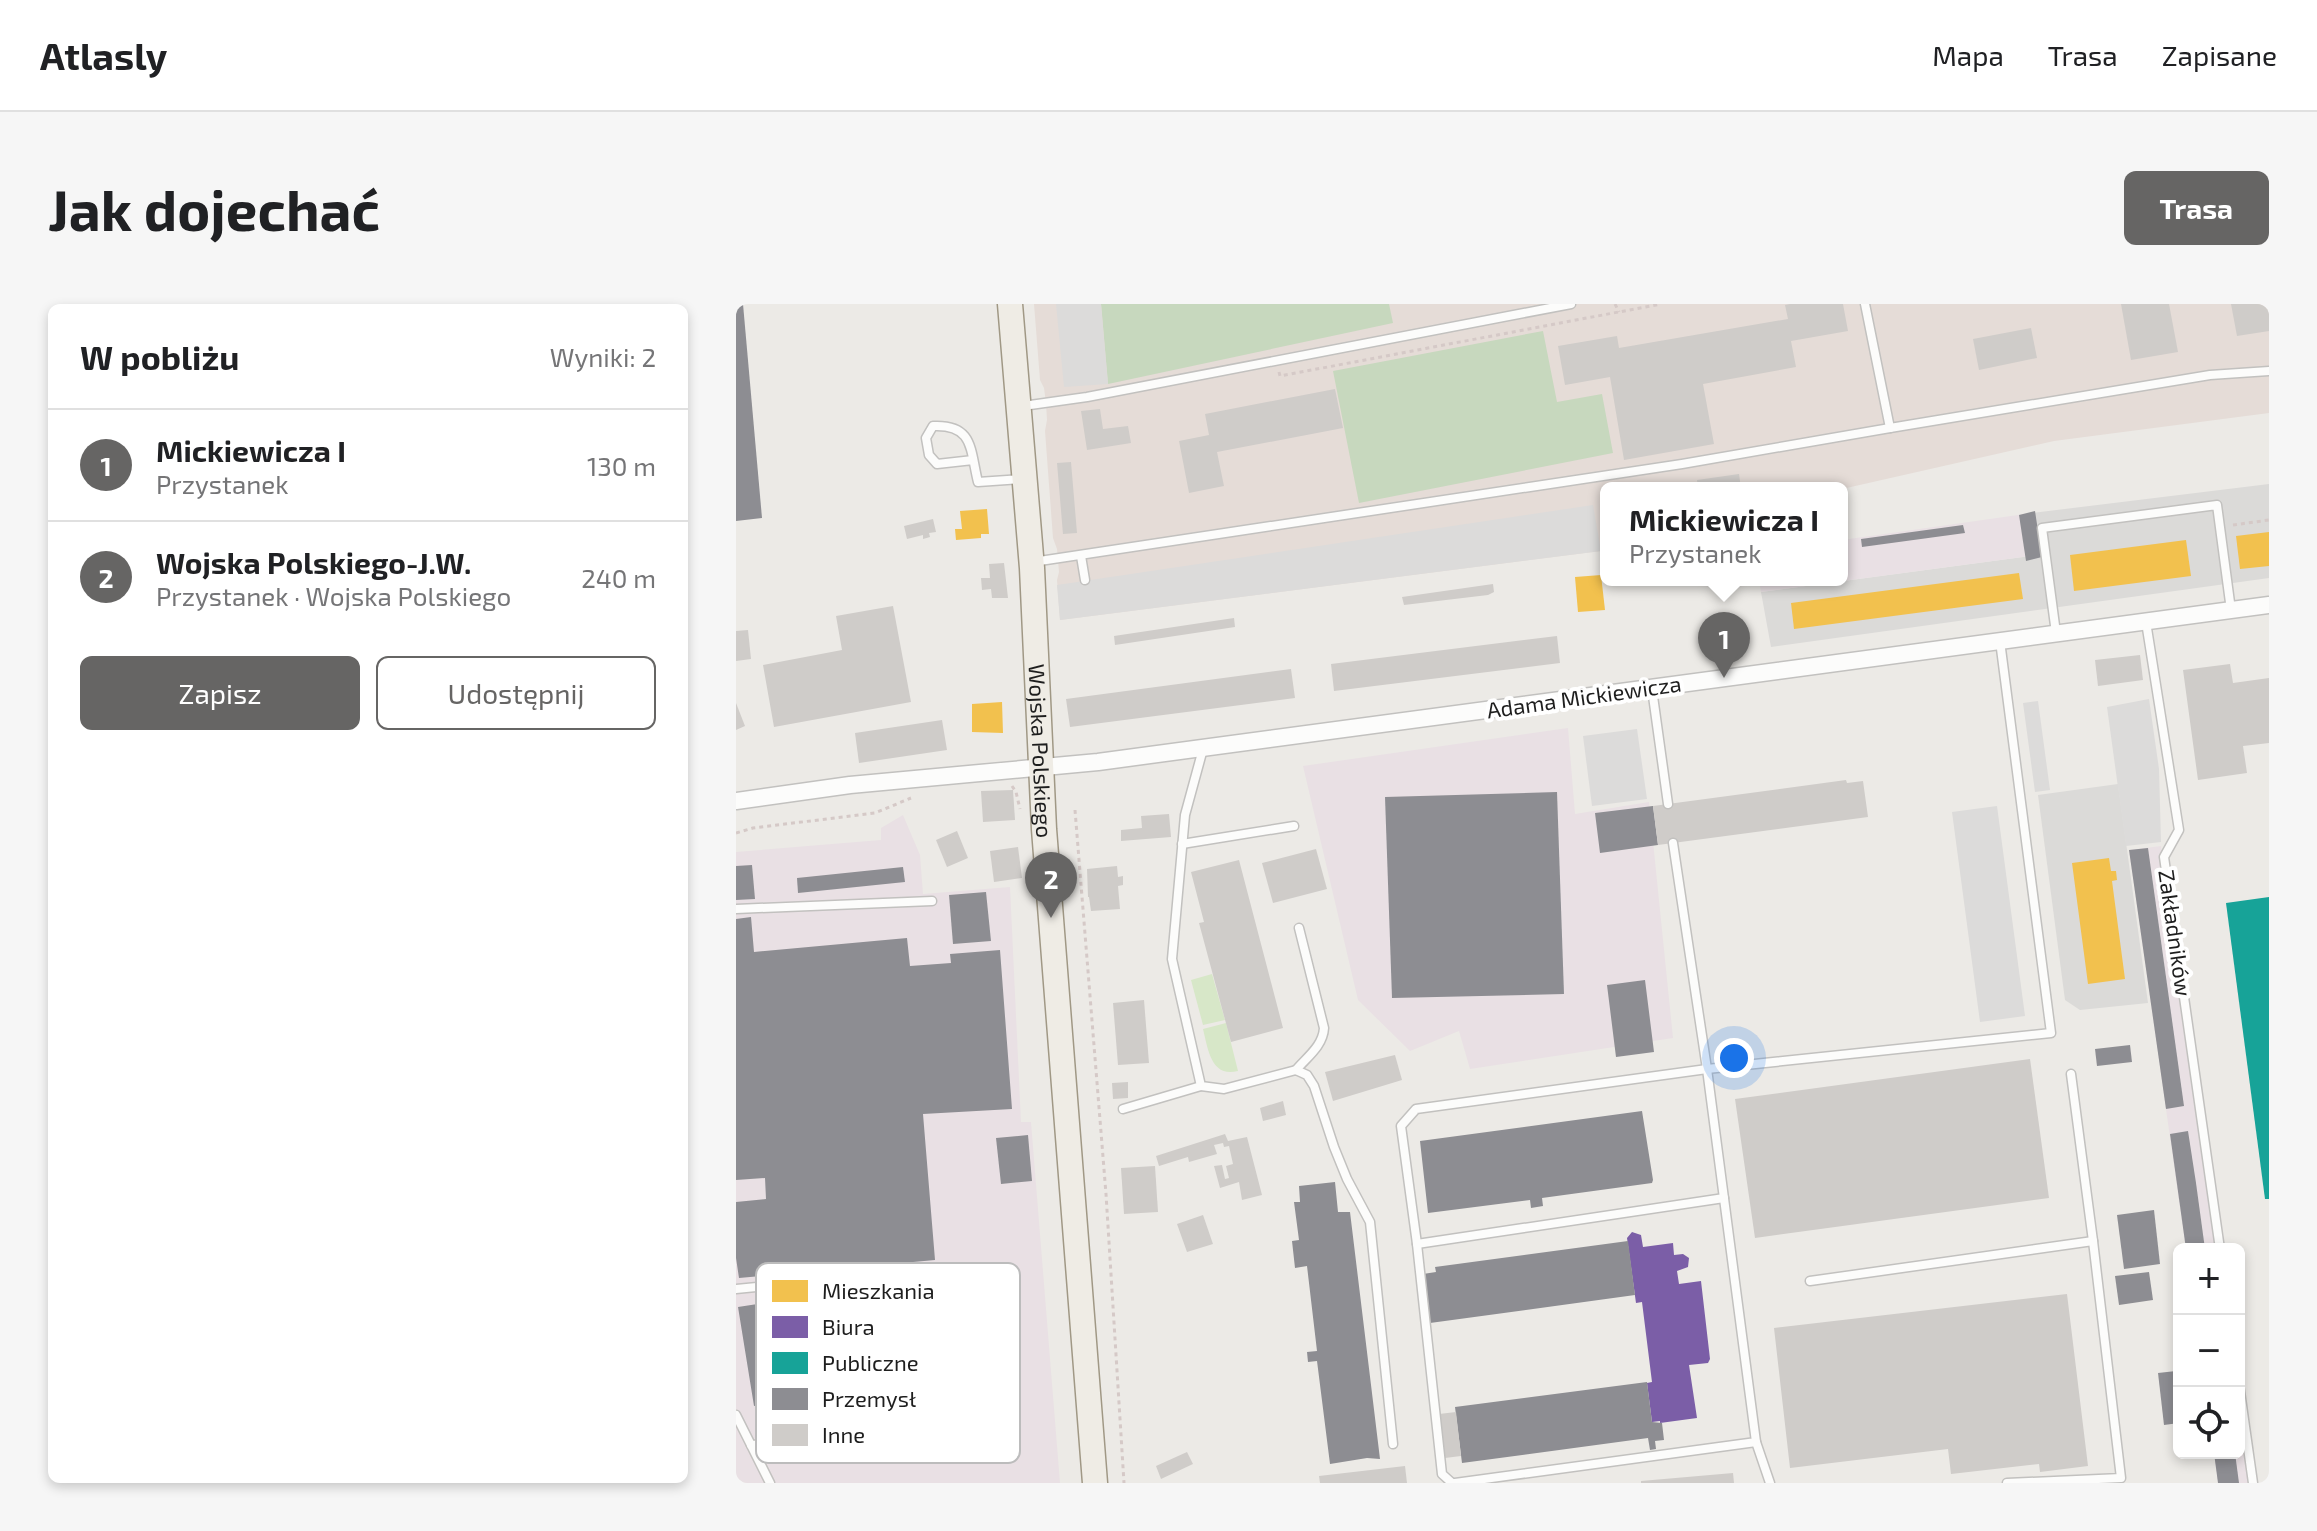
<!DOCTYPE html>
<html lang="pl">
<meta charset="utf-8">
<style>
body{margin:0;font-family:"Exo 2",sans-serif;background:#f6f6f6;color:#202124}
.controls{position:absolute;right:24px;bottom:24px;display:grid;overflow:hidden;border-radius:12px;box-shadow:0 4px 12px #0003}
.controls button{width:72px;height:72px;display:grid;place-items:center;padding:0;border:0;border-bottom:2px solid #e0e0e0;background:#fff;color:#202124;font:40px sans-serif}
.you{position:absolute;left:998px;top:754px;width:28px;height:28px;margin:-20px;border:6px solid #fff;border-radius:50%;background:#1a73e8;box-shadow:0 0 0 12px #1a73e833}
.badge{display:grid;place-items:center;width:52px;height:52px;border-radius:50%;background:#666564;color:#fff;font-size:26px;font-weight:700}
.pin{position:absolute;translate:-50% -66px;filter:drop-shadow(0 2px 4px #0008)}
.pin::after{content:'';position:absolute;top:42px;width:28px;height:24px;background:inherit;clip-path:polygon(0 0,100% 0,50% 100%)}
.popup{position:absolute;left:864px;top:178px;width:248px;height:104px;box-sizing:border-box;display:grid;place-content:center;border-radius:12px;background:#fff;filter:drop-shadow(0 2px 6px #0005);font-size:26px;white-space:nowrap;color:#757577}
.popup b{font-size:30px;color:#202124}
.popup::after{content:'';position:absolute;left:50%;top:100%;margin-left:-16px;border:16px solid transparent;border-top-color:#fff}
.list{margin:0;padding:0;list-style:none}
h2{display:flex;justify-content:space-between;align-items:center;height:104px;margin:0;padding:0 32px;font-size:34px}
h2 small{font-size:26px;font-weight:400;color:#757577}
.list li{display:grid;grid-template-columns:52px 1fr auto;gap:24px;align-items:center;box-sizing:border-box;height:112px;padding:0 32px;border-top:2px solid #e0e0e0}
.list b{display:block;font-size:30px;white-space:nowrap}
.list p{margin:0;font-size:26px;white-space:nowrap;color:#757577}
.list em{font-size:26px;font-style:normal;color:#757577}
.actions{display:flex;gap:16px;padding:24px 32px}
.actions a{flex:1;padding:18px 0;border:2px solid #666564;border-radius:12px;text-align:center;font-size:28px;color:#666564}
.actions .main{background:#666564;color:#fff}
.icon{flex:none;width:44px;height:44px;fill:none;stroke:currentColor;stroke-width:2;stroke-linecap:round;stroke-linejoin:round}
.map{position:relative;flex:none;width:1533px;height:1179px;overflow:hidden;border-radius:12px}
header{display:flex;align-items:center;gap:48px;box-sizing:border-box;height:112px;padding:0 40px;background:#fff;border-bottom:2px solid #e0e0e0}
header strong{font-size:38px}
nav{display:flex;gap:44px;margin-inline-start:auto;font-size:28px}
.intro{display:flex;align-items:center;justify-content:space-between;box-sizing:border-box;height:192px;padding:0 48px}
h1{margin:0;font-size:56px}
.button{padding:20px 36px;border-radius:12px;background:#666564;color:#fff;font-size:28px;font-weight:700}
main{display:flex;gap:48px;padding:0 48px}
aside{flex:1;background:#fff;border-radius:12px;box-shadow:0 4px 12px #0003}
.map>svg:first-child{display:block}
</style>
<header>
<strong>Atlasly</strong>
<nav><a>Mapa</a><a>Trasa</a><a>Zapisane</a></nav>
</header>
<div class="intro"><h1>Jak dojechać</h1><a class="button">Trasa</a></div>
<main>
<aside>
<h2>W pobliżu<small>Wyniki: 2</small></h2>
<ul class="list">
<li><span class="badge">1</span><div><b>Mickiewicza I</b><p>Przystanek</p></div><em>130 m</em></li>
<li><span class="badge">2</span><div><b>Wojska Polskiego-J.W.</b><p>Przystanek · Wojska Polskiego</p></div><em>240 m</em></li>
</ul>
<div class="actions"><a class="main">Zapisz</a><a>Udostępnij</a></div>
</aside>
<div class="map">
<svg width="1533" height="1179" viewBox="0 0 1533 1179">
<rect width="100%" height="100%" fill="#eceae6"/>
<!-- residential -->
<g fill="#dbdad8">
<path d="M1533 180V274L1035 343 1025 288 1301 251 1296 209Z"/>
<path d="M1382 480 1412 699 1344 706 1329 696 1302 491Z"/>
</g>
<!-- industrial -->
<g fill="#e9e0e4">
<path d="M1296 209 1301 251 1025 288 1023 276H1106V236Z"/>
<path d="M832 424 839 510 913 498 937 734 734 765 723 727 674 747 622 696 567 462Z"/>
<path d="M167 511 184 551 187 590 274 583 285 818H295L324 1179H0V548L145 536V524Z"/>
<path d="M1425 542 1427 568 1480 945H1450L1393 546Z"/>
<path d="M1503 1108 1513 1179H1482L1478 1149H1503Z"/>
</g>
<!-- military -->
<path fill="#e5dcd7" d="M298 0H1533V109L1318 137 1106 185 870 184V246L865 247 324 316 321 276 323 268 321 245 317 234 309 127 311 116 310 99 308 84 304 76Z"/>
<!-- grass -->
<g fill="#d7e7c8">
<path d="M476 670 489 716 467 721 455 676Z"/>
<path d="M490 719 502 767C475 774 472 745 467 725Z"/>
</g>
<!-- forest -->
<g fill="#c7d8be">
<path d="M365 0H653L657 19 372 80Z"/>
<path d="M807 27 821 98 866 90 877 149 623 199 597 67Z"/>
</g>
<!-- parking -->
<g fill="#dcdbda">
<path d="M320 0H365L372 80 328 83Z"/>
<path d="M857 201 865 247 324 316 321 281Z"/>
<path d="M1413 395 1423 465 1425 538 1390 542 1371 403Z"/>
<path d="M1302 397 1314 486 1299 488 1287 399Z"/>
<path d="M901 425 911 495 856 502 847 432Z"/>
<path d="M1261 502 1289 712 1244 718 1216 508Z"/>
</g>
<!-- homes -->
<g fill="#f2c14e">
<path d="M251 205 253 230H245V234L220 236 219 225H226L224 207Z"/>
<path d="M1533 228V262L1504 265 1500 232Z"/>
<path d="M1450 236 1455 272 1338 287 1334 251Z"/>
<path d="M1283 269 1287 295 1058 325 1055 299Z"/>
<path d="M865 271 869 306 842 308 839 273Z"/>
<path d="M266 398 267 429 236 428V400Z"/>
<path d="M1373 554 1375 567H1380L1381 576 1376 577 1389 675 1352 680 1336 559Z"/>
</g>
<!-- offices -->
<path fill="#7b5ea7" d="M896 928 905 931 907 943 937 939 938 951 947 950 953 954 952 963 941 967 943 980 965 977 974 1055 972 1059 953 1061 961 1114 924 1119V1117L916 1118 911 1079 916 1078 906 998 900 999 891 934Z"/>
<!-- public -->
<path fill="#17a398" d="M1533 593V895H1529L1490 599Z"/>
<!-- industry -->
<g fill="#8d8d92">
<path d="M0 0H7L26 214 0 217Z"/>
<path d="M1299 207 1306 253 1290 257 1283 211Z"/>
<path d="M1227 221 1229 229 1126 243 1125 235Z"/>
<path d="M821 488 828 690 656 694 649 493Z"/>
<path d="M917 502 922 541 864 549 859 509Z"/>
<path d="M1412 544 1448 802 1430 805 1393 546Z"/>
<path d="M16 561 19 595 0 596V562Z"/>
<path d="M167 563 169 578 62 589 61 574Z"/>
<path d="M250 588 255 637 217 640 213 591Z"/>
<path d="M15 613 18 648 171 634 174 662 215 659 214 650 264 646 276 805 187 810 199 956 3 974 0 954V898L30 895 29 874 0 876V615Z"/>
<path d="M909 676 918 748 880 753 871 681Z"/>
<path d="M1394 741 1396 758 1361 762 1359 745Z"/>
<path d="M906 807 917 876 916 879 806 894 807 902 795 904 794 896 692 909 684 837Z"/>
<path d="M1452 827 1460 879 1469 945H1450L1434 830Z"/>
<path d="M292 831 296 877 265 880 260 834Z"/>
<path d="M599 878 602 908H614L644 1155 631 1154 594 1160 581 1057 572 1058 571 1048 581 1047 571 962 559 964 556 937 563 936 558 898H564L563 882Z"/>
<path d="M1418 906 1424 960 1388 965 1381 911Z"/>
<path d="M892 937 899 991 694 1019 687 970 700 968 699 963Z"/>
<path d="M1413 968 1417 996 1383 1001 1379 972Z"/>
<path d="M35 998 39 1021 56 1019 68 1094 18 1102 2 1003Z"/>
<path d="M191 1007 200 1097 152 1101 143 1012Z"/>
<path d="M1440 1067 1443 1091V1119L1428 1121 1422 1069Z"/>
<path d="M911 1078 916 1118 926 1119 928 1136 919 1137 920 1145 914 1146 912 1134 726 1159 719 1103Z"/>
<path d="M1478 1149H1499L1503 1179H1482Z"/>
</g>
<!-- building -->
<g fill="#cfccc9">
<path d="M1054 0H1107L1112 27 1055 37 1060 63 967 80 978 140 888 156 874 73 829 81 822 42 881 32 883 44 1052 15 1049 1Z"/>
<path d="M1385 0H1433L1442 48 1395 56Z"/>
<path d="M1495 0H1533V27L1501 32Z"/>
<path d="M1295 24 1301 54 1243 66 1237 35Z"/>
<path d="M599 85 607 124 481 148 488 182 453 189 443 137 473 131 469 110Z"/>
<path d="M364 105 367 125 392 122 395 139 351 146 345 107Z"/>
<path d="M335 158 341 229 327 230 321 159Z"/>
<path d="M1003 170 1005 184H962L961 176Z"/>
<path d="M197 215 200 228 193 229 194 233 187 235V231L171 235 168 222Z"/>
<path d="M268 259 272 294H256L255 285 246 286 245 274H254L253 260Z"/>
<path d="M757 280 758 288 752 291 668 301 666 293Z"/>
<path d="M157 302 175 398 38 423 27 361 106 346 100 312Z"/>
<path d="M498 314 499 323 379 341 378 332Z"/>
<path d="M12 326 15 355 0 357V327Z"/>
<path d="M821 332 824 359 598 387 595 360Z"/>
<path d="M1404 351 1407 376 1362 382 1359 356Z"/>
<path d="M1494 360 1497 379 1533 374V439L1507 442 1511 469 1462 476 1447 366Z"/>
<path d="M555 365 559 394 334 423 330 395Z"/>
<path d="M0 399 9 422 0 426Z"/>
<path d="M206 416 211 446 123 459 119 429Z"/>
<path d="M1110 476 1111 479 1127 477 1132 513 922 541 917 502Z"/>
<path d="M277 486 279 516 247 518 245 487Z"/>
<path d="M433 510 435 533 385 537V526L406 524 405 512Z"/>
<path d="M221 527 232 554 211 563 200 536Z"/>
<path d="M282 543 286 574 258 578 254 547Z"/>
<path d="M580 545 591 585 537 599 526 559Z"/>
<path d="M503 556 547 724 495 738 463 619 468 618 455 568Z"/>
<path d="M381 562 382 573 387 572V581L382 582 384 605 355 607 353 593H352L351 565Z"/>
<path d="M408 696 413 759 382 761 377 699Z"/>
<path d="M659 751 666 776 597 797 589 768Z"/>
<path d="M1294 755 1313 894 1019 934 999 795Z"/>
<path d="M392 778V794L377 795 376 779Z"/>
<path d="M547 797 550 811 527 817 524 804Z"/>
<path d="M489 830 492 837 511 833 526 891 506 896 503 878 484 884 478 862 486 861 489 875 493 874 490 862 497 860 493 842 488 843 487 839 478 841 481 850 453 858 452 853 423 862 420 852Z"/>
<path d="M419 862 422 908 388 910 385 864Z"/>
<path d="M467 911 477 940 451 948 441 920Z"/>
<path d="M1331 990 1352 1162 1304 1168 1303 1160 1215 1170 1212 1145 1054 1164 1038 1024Z"/>
<path d="M720 1108 725 1152 709 1154 703 1110Z"/>
<path d="M451 1148 457 1160 425 1175 420 1162Z"/>
<path d="M669 1162 671 1179H584L583 1172Z"/>
<path d="M997 1169 998 1179H905V1177Z"/>
</g>
<g fill="none" stroke-linecap="round" stroke-linejoin="round">
<defs>
<g id="lane">
<path d="M1129 0 1154 124 1474 71 1533 67"/>
<path d="M287 102 351 93 835 0"/>
<path d="M237 156 201 160 193 151 190 134 197 122C238 120 234 146 242 178L286 175"/>
<path d="M345 252 349 276"/>
<path d="M297 258 946 160 1154 124"/>
<path d="M1410 318 1443 526 1428 553 1484 945"/>
<path d="M1320 329 1306 224 1481 201 1495 306"/>
<path d="M916 385 932 500"/>
<path d="M467 445 449 511 436 655 465 782 488 785 560 766 571 771 578 782 598 843 611 875 634 918 657 1140"/>
<path d="M446 540 558 522"/>
<path d="M0 605 196 597"/>
<path d="M560 766C571 753 587 742 588 724L563 624"/>
<path d="M387 805 465 782"/>
<path d="M681 940 988 894"/>
<path d="M1074 977 1357 937"/>
<path d="M73 978 97 1138"/>
<path d="M0 985 221 964"/>
<path d="M1503 1080 1517 1179"/>
<path d="M0 1111 34 1179"/>
<path d="M1020 1138 1034 1179"/>
<path d="M15 1141 202 1131"/>
<path d="M716 1179 706 1170 681 940 665 822 680 805 971 765 1315 729 1264 337"/>
<path d="M719 1179 1020 1138 971 765 937 539"/>
<path d="M1271 1179 1385 1174 1357 937 1335 770"/>
</g>
<path id="street" d="M0 497 114 481 362 458 1533 301"/>
<g id="primary">
<path id="s1" d="M274 0 296 264 308 525 359 1179"/>
</g>
</defs>
<!-- lane casing -->
<use href="#lane" stroke="#c2c1bf" stroke-width="11"/>
<!-- street casing -->
<use href="#street" stroke="#c2c1bf" stroke-width="19"/>
<!-- primary casing -->
<use href="#primary" stroke="#a09885" stroke-width="27"/>
<!-- path -->
<g stroke="#d5c9c7" stroke-width="3" stroke-dasharray="4 4" stroke-linecap="butt">
<path d="M879 0 883 8"/>
<path d="M543 68 544 72 925 0"/>
<path d="M1497 221 1533 216"/>
<path d="M276 482 280 488 284 505"/>
<path d="M339 506 370 890 388 1179"/>
<path d="M0 529 17 524 139 509 175 494"/>
</g>
<!-- lane -->
<use href="#lane" stroke="#fcfcfb" stroke-width="8"/>
<!-- street -->
<use href="#street" stroke="#fcfcfb" stroke-width="16"/>
<!-- primary -->
<use href="#primary" stroke="#efece5" stroke-width="24"/>
</g>
<g text-anchor="middle" stroke-width="8" stroke-linejoin="round" paint-order="stroke">
<!-- street labels -->
<g font-size="22" fill="#1e1e1e" stroke="#fff">
<text transform="translate(848 393) rotate(-8)" y="8">Adama Mickiewicza</text>
<text dy="8" stroke="none"><textPath href="#s1" startOffset="448">Wojska Polskiego</textPath></text>
<text transform="translate(1439 629) rotate(82)" y="8">Zakładników</text>
</g>
</g>
<!-- legend -->
<rect x="20" y="959" width="264" height="200" rx="12" fill="#fff" stroke="#bcbcbc" stroke-width="2"/>
<rect x="36" y="976" width="36" height="22" fill="#f2c14e"/>
<rect x="36" y="1012" width="36" height="22" fill="#7b5ea7"/>
<rect x="36" y="1048" width="36" height="22" fill="#17a398"/>
<rect x="36" y="1084" width="36" height="22" fill="#8d8d92"/>
<rect x="36" y="1120" width="36" height="22" fill="#cfccc9"/>
<g font-size="22" fill="#1e1e1e">
<text x="86" y="995">Mieszkania</text>
<text x="86" y="1031">Biura</text>
<text x="86" y="1067">Publiczne</text>
<text x="86" y="1103">Przemysł</text>
<text x="86" y="1139">Inne</text>
</g>
</svg>
<div class="controls">
<button>+</button>
<button>−</button>
<button><svg class="icon" aria-label="locate" viewBox="0 0 24 24"><circle cx="12" cy="12" r="6"/><path d="M12 2v4M12 18v4M2 12h4M18 12h4"/></svg></button>
</div>
<div class="you"></div>
<div class="pin badge" style="left:988px;top:374px">1</div>
<div class="popup"><b>Mickiewicza I</b>Przystanek</div>
<div class="pin badge" style="left:315px;top:614px">2</div>
</div>
</main>
